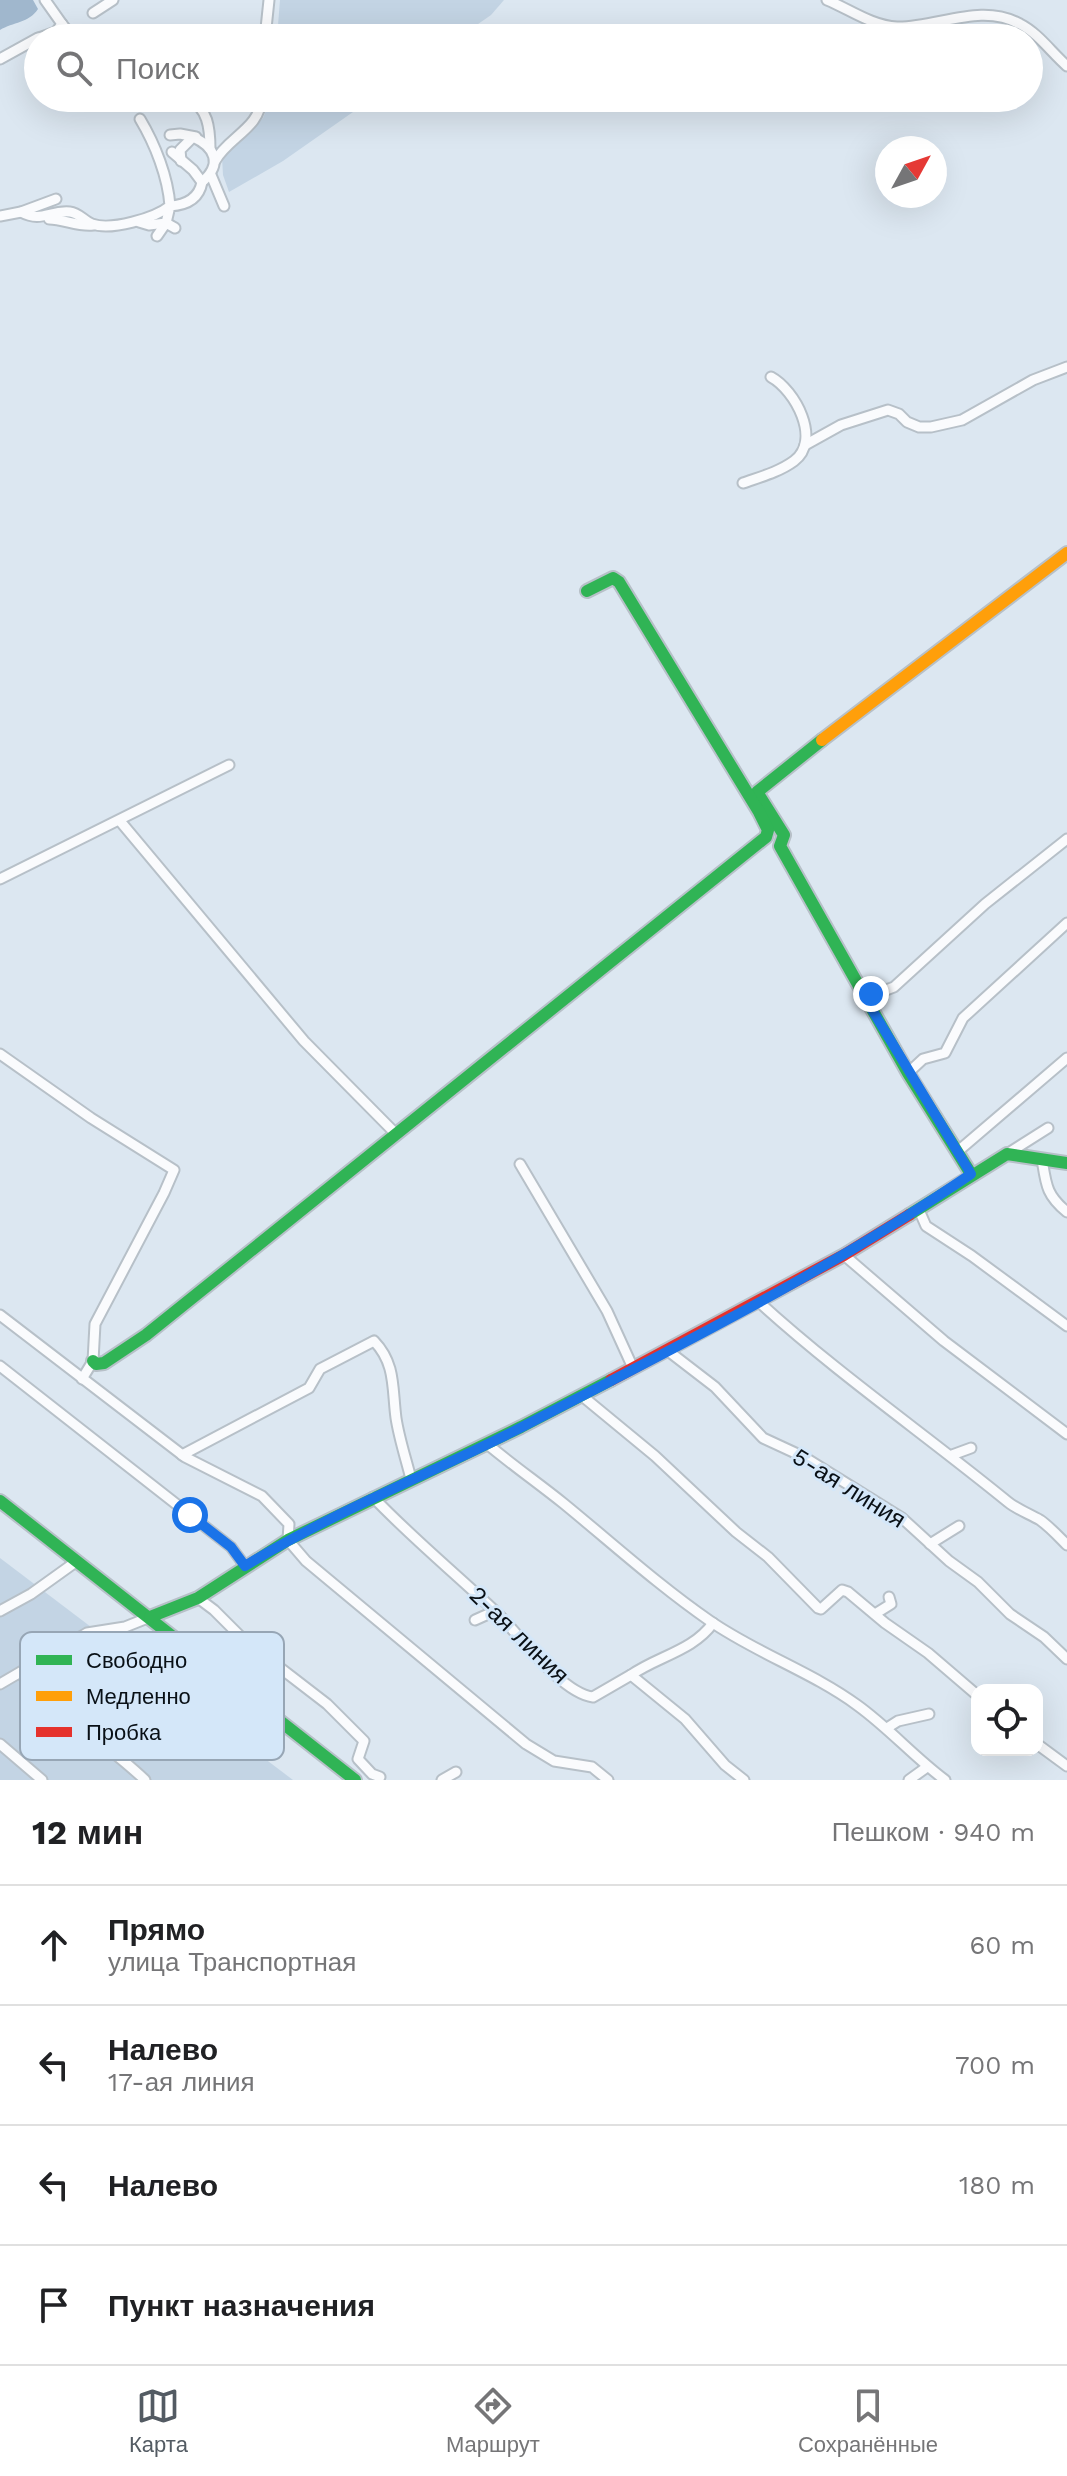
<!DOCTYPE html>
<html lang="ru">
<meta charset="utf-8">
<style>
body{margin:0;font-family:"Work Sans",sans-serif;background:#f6f6f6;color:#202124}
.controls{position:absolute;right:24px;bottom:24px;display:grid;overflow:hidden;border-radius:16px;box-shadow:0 8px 32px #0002}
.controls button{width:72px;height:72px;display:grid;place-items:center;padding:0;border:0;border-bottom:2px solid #e0e0e0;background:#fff;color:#202124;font:40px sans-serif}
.compass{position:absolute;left:875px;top:136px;width:72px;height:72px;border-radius:50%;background:#fff;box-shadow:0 8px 32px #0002;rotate:50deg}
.stop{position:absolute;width:24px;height:24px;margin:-18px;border:6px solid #1a73e8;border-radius:50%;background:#fff}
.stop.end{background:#1a73e8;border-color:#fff;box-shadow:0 2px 8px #0008}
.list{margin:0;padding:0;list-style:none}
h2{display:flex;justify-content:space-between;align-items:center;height:104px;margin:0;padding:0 32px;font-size:34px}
h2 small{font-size:26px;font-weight:400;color:#757577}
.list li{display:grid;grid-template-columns:52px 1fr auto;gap:24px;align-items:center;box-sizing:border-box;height:120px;padding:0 32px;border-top:2px solid #e0e0e0}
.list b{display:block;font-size:30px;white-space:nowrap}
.list p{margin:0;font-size:26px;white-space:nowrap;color:#757577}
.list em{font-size:26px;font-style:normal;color:#757577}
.icon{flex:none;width:44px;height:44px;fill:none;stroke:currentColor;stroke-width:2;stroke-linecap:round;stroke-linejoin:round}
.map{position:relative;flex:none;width:1067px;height:1780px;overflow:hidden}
.search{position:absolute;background:#fff;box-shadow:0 8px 32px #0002;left:24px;right:24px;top:24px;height:88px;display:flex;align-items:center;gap:20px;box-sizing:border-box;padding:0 28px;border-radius:44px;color:#757577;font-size:30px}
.sheet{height:584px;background:#fff}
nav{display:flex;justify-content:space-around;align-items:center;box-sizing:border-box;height:112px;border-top:2px solid #e0e0e0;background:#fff;font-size:22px;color:#757577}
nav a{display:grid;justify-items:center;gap:4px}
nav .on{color:#535b63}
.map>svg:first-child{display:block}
</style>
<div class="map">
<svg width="1067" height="1780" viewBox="0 0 1067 1780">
<rect width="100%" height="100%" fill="#dce7f1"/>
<!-- green -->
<g fill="#c3d4e4">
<path d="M280 0H504L491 15 458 38H277Z"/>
<path d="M271 98H373L283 161 229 192 223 175 222 157 263 118Z"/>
<path d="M0 1558 293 1780H0Z"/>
</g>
<!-- water -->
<path fill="#a0b7cd" d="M0 0H33L38 9C29 23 13 22 0 30Z"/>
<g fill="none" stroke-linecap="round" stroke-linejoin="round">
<defs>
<g id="street">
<path d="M827 0C849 9 872 26 897 27 937 28 981 2 1020 24 1038 33 1052 53 1067 66"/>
<path d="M93 13 113 0"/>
<path d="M62 24 73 38"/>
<path d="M136 35 138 38"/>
<path d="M39 38 56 32 62 24 45 0"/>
<path d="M265 38 269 0"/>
<path d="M0 59 38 38"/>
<path d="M188 98C208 108 210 128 210 149"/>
<path d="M170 135 180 134 196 137"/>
<path d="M181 161 180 150 193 137C215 147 223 164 202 182"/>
<path d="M215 161C228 137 261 128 261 98"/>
<path d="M211 175 224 206"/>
<path d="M21 212C42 223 49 210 70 212 79 213 84 221 92 224 111 231 155 218 170 206 168 177 155 144 140 119"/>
<path d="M0 216 21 212 56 199"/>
<path d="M49 219C63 219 79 227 93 225"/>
<path d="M139 222 149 225 166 223 170 206C186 205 199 199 202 182L193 170 172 152"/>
<path d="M157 236 166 223 175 228"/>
<path d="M805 445 841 425 888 410 899 414 907 422 919 427H931L962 420 1033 380 1067 367"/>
<path d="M743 483C760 477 779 472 794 461 822 440 795 390 771 377"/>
<path d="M120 821 304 1041 397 1135"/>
<path d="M0 879 229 765"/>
<path d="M865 998 894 987 985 904 1067 839"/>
<path d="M0 1054 91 1118 174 1170 164 1193 95 1324 93 1361 82 1379"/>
<path d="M908 1073 923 1059 945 1053 963 1018 1067 923"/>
<path d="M957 1152 1067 1058"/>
<path d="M1007 1154 1048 1128"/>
<path d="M1042 1159C1046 1184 1046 1195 1067 1212"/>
<path d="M520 1164 607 1311 633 1368"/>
<path d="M919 1210 926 1226 972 1256 1067 1326"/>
<path d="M844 1255 944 1341 1067 1434"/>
<path d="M759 1302C838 1374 926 1435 1008 1502 1018 1510 1030 1514 1040 1520 1050 1527 1059 1537 1067 1545"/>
<path d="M0 1315 185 1457 262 1496 289 1524 288 1540 306 1561 526 1744 554 1761 592 1767 608 1780"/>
<path d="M667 1350 715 1387 763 1438 804 1457 902 1518 949 1561 978 1582 1010 1614 1044 1637 1067 1659"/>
<path d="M0 1366 231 1547 245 1566"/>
<path d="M581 1395 655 1456 736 1532 768 1557 818 1608 821 1609 842 1590 848 1592 885 1623 928 1653 977 1695"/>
<path d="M486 1443C511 1464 538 1483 563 1503 612 1543 658 1585 710 1621 756 1653 812 1672 857 1705 889 1728 914 1757 945 1780"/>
<path d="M182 1455 309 1388 320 1369 374 1341C396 1364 392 1388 396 1418 399 1438 406 1459 411 1479"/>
<path d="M952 1455 971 1448"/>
<path d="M373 1497C412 1538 455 1573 496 1612 519 1634 561 1693 593 1697L631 1675 685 1719 725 1765 744 1780"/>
<path d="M930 1544 959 1526"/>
<path d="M198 1598 214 1610 244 1640 327 1704 364 1741 358 1759 372 1774 380 1777"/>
<path d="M0 1611 31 1594 77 1561"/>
<path d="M875 1614 891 1604 889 1597"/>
<path d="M475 1620 495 1611"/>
<path d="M20 1673C57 1713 105 1742 145 1780"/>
<path d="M631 1675C658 1656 693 1651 713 1623"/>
<path d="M0 1684 87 1633 125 1627 150 1617"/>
<path d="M887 1728 898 1721 929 1714"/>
<path d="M0 1744 42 1780"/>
<path d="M1037 1744 1067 1766"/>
<path d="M442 1780 456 1772"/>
<path d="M909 1780 927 1767"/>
</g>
<g id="fast">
<path d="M822 740 757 792 784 835 780 846 908 1073 971 1174"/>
<path d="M909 1215 1007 1154 1067 1163"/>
<path d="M93 1361 96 1364 104 1363 146 1335 766 837 768 830 759 812 619 582 613 578 587 591"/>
<path d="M0 1501 355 1780"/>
<path d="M150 1617 198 1598 288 1540 521 1427 611 1380"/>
</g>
<path id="slow" d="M822 740 1067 553"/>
<path id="jam" d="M611 1380 844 1255 909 1215"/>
</defs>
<!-- street casing -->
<use href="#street" stroke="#b7c0c8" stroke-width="13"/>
<!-- fast casing -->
<use href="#fast" stroke="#b7c0c8" stroke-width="16"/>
<!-- slow casing -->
<use href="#slow" stroke="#b7c0c8" stroke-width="16"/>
<!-- jam casing -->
<use href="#jam" stroke="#b7c0c8" stroke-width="16"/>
<!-- street -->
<use href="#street" stroke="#fafbfd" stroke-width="9"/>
<!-- fast -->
<use href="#fast" stroke="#30b455" stroke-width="12"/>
<!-- slow -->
<use href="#slow" stroke="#ff9f0a" stroke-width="12"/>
<!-- jam -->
<use href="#jam" stroke="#e5322d" stroke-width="12"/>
</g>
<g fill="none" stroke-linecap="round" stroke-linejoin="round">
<!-- route -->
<path stroke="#1a73e8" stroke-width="10" d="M190 1515 231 1547 245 1566C333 1512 430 1474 522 1427 674 1348 829 1271 971 1174L865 998 871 994"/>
</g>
<g text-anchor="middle" stroke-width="6" stroke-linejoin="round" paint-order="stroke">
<!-- street labels -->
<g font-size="24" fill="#091016" stroke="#d4e7f9">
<text transform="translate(849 1488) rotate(32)" y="8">5-ая линия</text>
<text transform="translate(519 1635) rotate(44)" y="8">2-ая линия</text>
</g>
</g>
<!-- legend -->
<rect x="20" y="1632" width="264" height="128" rx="12" fill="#d4e7f9" stroke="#97a6b5" stroke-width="2"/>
<rect x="36" y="1655" width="36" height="10" fill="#30b455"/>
<rect x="36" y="1691" width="36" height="10" fill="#ff9f0a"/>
<rect x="36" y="1727" width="36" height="10" fill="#e5322d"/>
<g font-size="22" fill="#091016">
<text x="86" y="1668">Свободно</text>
<text x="86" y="1704">Медленно</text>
<text x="86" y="1740">Пробка</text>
</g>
</svg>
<div class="controls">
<button><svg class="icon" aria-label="locate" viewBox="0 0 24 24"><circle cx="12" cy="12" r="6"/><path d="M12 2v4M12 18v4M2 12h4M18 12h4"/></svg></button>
</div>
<svg class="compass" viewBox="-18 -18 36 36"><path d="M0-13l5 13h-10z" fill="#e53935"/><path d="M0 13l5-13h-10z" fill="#757577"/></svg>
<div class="stop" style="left:190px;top:1515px"></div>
<div class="stop end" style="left:871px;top:994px"></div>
<div class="search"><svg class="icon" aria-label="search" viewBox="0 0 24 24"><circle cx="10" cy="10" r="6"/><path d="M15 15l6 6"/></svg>Поиск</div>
</div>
<section class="sheet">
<h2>12 мин<small>Пешком · 940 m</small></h2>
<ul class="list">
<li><svg class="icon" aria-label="ahead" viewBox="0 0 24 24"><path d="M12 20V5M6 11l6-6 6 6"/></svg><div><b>Прямо</b><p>улица Транспортная</p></div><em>60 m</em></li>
<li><svg class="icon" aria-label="left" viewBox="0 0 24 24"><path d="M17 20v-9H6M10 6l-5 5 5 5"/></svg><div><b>Налево</b><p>17-ая линия</p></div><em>700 m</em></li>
<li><svg class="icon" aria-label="left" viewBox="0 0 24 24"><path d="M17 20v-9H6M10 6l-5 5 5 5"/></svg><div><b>Налево</b></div><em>180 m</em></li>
<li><svg class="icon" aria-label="arrive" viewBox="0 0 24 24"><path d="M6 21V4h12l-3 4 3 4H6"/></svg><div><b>Пункт назначения</b></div></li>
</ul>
</section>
<nav>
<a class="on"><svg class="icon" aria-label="map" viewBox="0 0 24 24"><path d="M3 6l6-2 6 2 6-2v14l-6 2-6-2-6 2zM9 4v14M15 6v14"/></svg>Карта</a>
<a><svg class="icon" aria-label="directions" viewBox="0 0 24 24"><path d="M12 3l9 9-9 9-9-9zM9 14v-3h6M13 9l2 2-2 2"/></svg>Маршрут</a>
<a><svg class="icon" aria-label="saved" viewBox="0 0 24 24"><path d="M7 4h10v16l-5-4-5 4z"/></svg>Сохранённые</a>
</nav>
